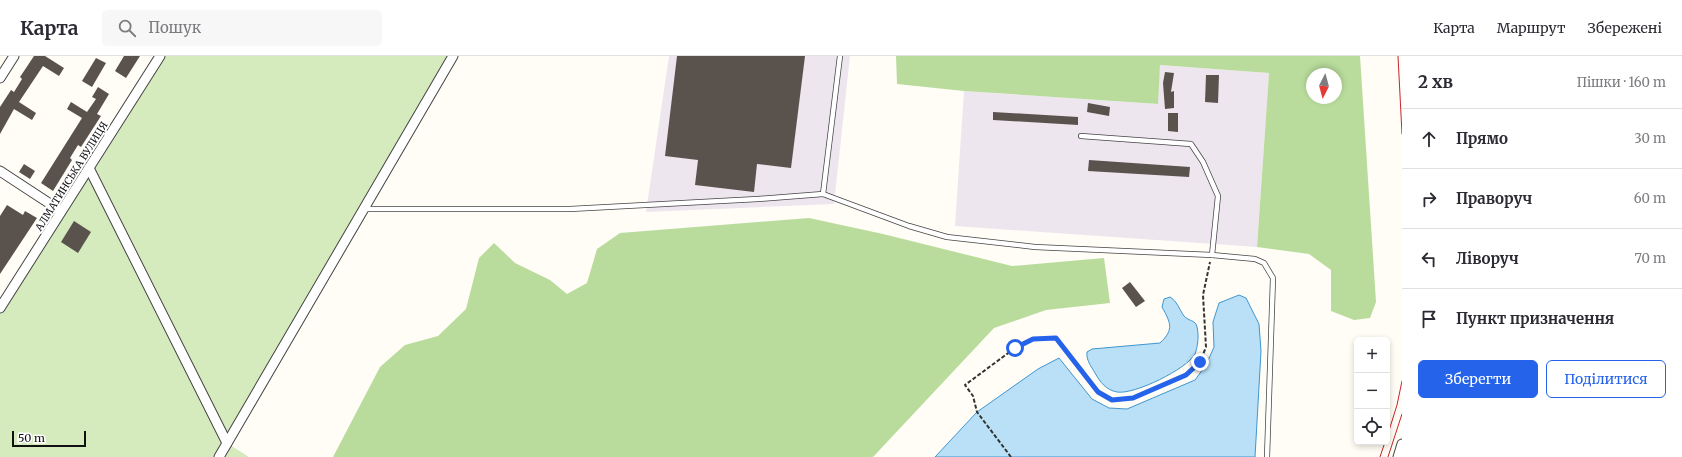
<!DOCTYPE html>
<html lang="uk">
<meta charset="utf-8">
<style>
body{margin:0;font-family:Merriweather,serif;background:#f7f7f7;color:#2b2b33}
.controls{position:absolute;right:12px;bottom:12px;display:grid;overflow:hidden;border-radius:6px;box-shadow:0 2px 6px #0003}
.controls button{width:36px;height:36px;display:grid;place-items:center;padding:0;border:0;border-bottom:1px solid #e1e1e2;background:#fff;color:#2b2b33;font:20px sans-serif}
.compass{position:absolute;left:1306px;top:12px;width:36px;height:36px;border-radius:50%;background:#fff;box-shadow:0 2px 6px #0003;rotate:186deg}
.scale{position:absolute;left:12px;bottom:10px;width:74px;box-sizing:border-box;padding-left:4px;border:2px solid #111;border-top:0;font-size:11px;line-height:14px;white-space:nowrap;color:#111;-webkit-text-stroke:3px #fff;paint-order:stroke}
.stop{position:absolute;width:12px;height:12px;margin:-9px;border:3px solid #2563eb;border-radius:50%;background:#fff}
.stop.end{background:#2563eb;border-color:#fff;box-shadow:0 1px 4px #0008}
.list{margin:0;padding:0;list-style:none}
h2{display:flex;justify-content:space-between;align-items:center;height:52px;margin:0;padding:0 16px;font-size:17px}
h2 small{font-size:13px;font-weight:400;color:#7c7c81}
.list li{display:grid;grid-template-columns:26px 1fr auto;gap:12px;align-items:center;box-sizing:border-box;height:60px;padding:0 16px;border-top:1px solid #e1e1e2}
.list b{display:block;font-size:15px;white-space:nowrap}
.list em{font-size:13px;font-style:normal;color:#7c7c81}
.actions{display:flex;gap:8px;padding:12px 16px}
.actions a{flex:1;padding:9px 0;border:1px solid #2563eb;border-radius:6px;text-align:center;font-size:14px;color:#2563eb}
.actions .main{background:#2563eb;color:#fff}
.icon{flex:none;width:22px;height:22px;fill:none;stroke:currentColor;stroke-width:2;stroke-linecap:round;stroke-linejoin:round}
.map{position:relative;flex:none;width:1402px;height:401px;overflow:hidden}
header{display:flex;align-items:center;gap:24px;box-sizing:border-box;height:56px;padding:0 20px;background:#fff;border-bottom:1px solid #e1e1e2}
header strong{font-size:19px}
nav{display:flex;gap:22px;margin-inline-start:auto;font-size:14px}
.search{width:280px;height:36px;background:#f7f7f7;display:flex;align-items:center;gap:10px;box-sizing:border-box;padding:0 14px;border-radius:6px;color:#7c7c81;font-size:15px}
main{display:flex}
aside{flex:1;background:#fff}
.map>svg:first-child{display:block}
</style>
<header>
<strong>Карта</strong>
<div class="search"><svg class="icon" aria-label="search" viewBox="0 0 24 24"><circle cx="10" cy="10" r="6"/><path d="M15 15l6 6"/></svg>Пошук</div>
<nav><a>Карта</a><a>Маршрут</a><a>Збережені</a></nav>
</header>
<main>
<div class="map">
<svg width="1402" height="401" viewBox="0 0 1402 401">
<rect width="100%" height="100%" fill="#fffdf5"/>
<!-- industrial -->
<g fill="#eee6ef">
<path d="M669 0H850L834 148 646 156Z"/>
<path d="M1160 9 1269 17 1257 191 955 170 964 35 1157 48Z"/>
</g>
<!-- green -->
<path fill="#d5ebbd" d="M160 0H453L227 387 249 401H0V252Z"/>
<!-- forest -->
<g fill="#b9dc9c" fill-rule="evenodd">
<path d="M896 0H1360L1376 246 1370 262 1354 264 1331 255V214L1309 198 1257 191 1269 17 1160 9 1158 48 964 35 897 28ZM1312 18H1336V42H1312Z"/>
<path d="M809 162 883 178 1012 210 1104 202 1110 247 1046 254 994 272 873 401H333L380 311 405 289 438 280 466 253 479 202 494 187 515 207 550 224 567 238 587 227 597 193 620 177Z"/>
</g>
<!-- water -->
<g fill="#b9e0f7" stroke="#3f96cf">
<path d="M1239 239 1246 242 1259 268 1261 295 1255 401H935L977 356 1038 313 1059 302 1092 343 1109 352 1127 353 1195 324 1206 309 1214 291 1213 266 1219 247Z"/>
<path d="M1170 241C1177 245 1179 253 1184 260 1188 265 1196 264 1197 271 1199 279 1198 290 1195 298 1187 313 1134 339 1117 336 1106 334 1100 326 1095 317 1091 310 1086 304 1087 296L1092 293 1160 287C1175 273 1170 266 1162 251L1164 243Z"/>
</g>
<!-- building -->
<g fill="#5a524d">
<path d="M34 0H45L64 12 59 20 43 10 19 46 36 57 32 64 14 53 0 78V51L11 34 14 36 22 23 20 21Z"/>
<path d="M124 0H140L126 22 115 15Z"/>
<path d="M677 0H805L791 112 757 108 754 136 695 129 698 104 665 100Z"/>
<path d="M96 2 106 7 92 31 82 25Z"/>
<path d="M1165 16 1174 17 1171 36 1174 35V52L1165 53 1163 27Z"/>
<path d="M1206 19H1219L1218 47 1205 46Z"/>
<path d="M98 31 109 38 97 58 101 60 81 91 78 89 70 102 72 104 53 135 41 127 82 62 67 53 71 46 87 56 96 43 92 41Z"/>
<path d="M1088 47 1110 51 1109 60 1087 56Z"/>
<path d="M993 56 1078 61V69L993 64Z"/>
<path d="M1168 57H1178V76L1168 75Z"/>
<path d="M1089 104 1190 111 1189 121 1088 115Z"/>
<path d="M24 108 35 115 30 123 19 116Z"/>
<path d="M7 149 23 159 25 155 37 162 0 218V160Z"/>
<path d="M74 165 91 176 78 197 61 186Z"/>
<path d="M1130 226 1145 245 1136 251 1122 232Z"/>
</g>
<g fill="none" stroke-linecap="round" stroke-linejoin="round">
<defs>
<g id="service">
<path d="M1081 80 1191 88 1203 106 1218 140 1212 199"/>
<path d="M823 138 909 170 947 181 1035 191 1212 199 1255 203 1264 207 1273 222 1267 401"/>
<path d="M363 153H570L758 143 823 138 840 0"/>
</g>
<g id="minor">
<path d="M0 22 14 0"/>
<path d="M89 112 227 387"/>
<path d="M0 115 61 155"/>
<path d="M0 252 160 0"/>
<path d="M219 401 453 0"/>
<path d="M1398 401 1402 388"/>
</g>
</defs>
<!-- service casing -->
<use href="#service" stroke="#444" stroke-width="6"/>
<!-- minor casing -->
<use href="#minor" stroke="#444" stroke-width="11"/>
<!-- path -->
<path stroke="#333" stroke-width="2" stroke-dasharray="4 2" stroke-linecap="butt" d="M1011 401 977 356 973 340 965 329 1015 292 1033 283 1056 282 1098 336 1112 344 1133 342 1186 319 1200 306 1206 291 1203 239 1210 206"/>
<!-- service -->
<use href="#service" stroke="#fff" stroke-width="4.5"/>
<!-- minor -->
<use href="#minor" stroke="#fff" stroke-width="9"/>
<!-- tram -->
<g stroke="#c4262e" stroke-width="1">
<path d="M1398 0 1402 78"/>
<path d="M1387 381 1397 349 1402 325"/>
<path d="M1380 401 1385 386"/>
<path d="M1388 401 1402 358"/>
</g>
</g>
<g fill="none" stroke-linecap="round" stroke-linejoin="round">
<!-- route -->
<path stroke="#2563eb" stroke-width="5" d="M1015 292 1033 283 1056 282 1098 336 1112 344 1133 342 1186 319 1200 306"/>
</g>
<g text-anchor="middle" stroke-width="4" stroke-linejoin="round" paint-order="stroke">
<!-- street labels -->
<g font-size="10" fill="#111" stroke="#fff">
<text transform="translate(71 120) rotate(-58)" y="4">АЛМАТИНСЬКА ВУЛИЦЯ</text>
</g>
</g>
</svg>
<div class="controls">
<button>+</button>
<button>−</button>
<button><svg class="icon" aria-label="locate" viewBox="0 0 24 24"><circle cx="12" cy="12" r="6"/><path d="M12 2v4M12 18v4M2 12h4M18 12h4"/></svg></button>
</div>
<svg class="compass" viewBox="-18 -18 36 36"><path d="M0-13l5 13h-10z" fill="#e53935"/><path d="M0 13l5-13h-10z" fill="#7c7c81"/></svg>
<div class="scale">50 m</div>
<div class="stop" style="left:1015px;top:292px"></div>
<div class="stop end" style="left:1200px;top:306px"></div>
</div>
<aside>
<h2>2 хв<small>Пішки · 160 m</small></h2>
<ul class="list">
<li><svg class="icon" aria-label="ahead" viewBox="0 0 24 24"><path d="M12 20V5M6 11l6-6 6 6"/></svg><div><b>Прямо</b></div><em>30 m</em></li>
<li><svg class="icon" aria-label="right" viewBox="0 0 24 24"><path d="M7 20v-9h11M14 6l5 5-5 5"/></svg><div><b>Праворуч</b></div><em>60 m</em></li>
<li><svg class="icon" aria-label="left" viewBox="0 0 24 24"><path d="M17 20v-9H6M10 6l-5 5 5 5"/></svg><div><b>Ліворуч</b></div><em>70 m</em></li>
<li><svg class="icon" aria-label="arrive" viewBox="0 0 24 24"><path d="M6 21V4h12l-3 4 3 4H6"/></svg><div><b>Пункт призначення</b></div></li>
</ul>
<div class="actions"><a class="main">Зберегти</a><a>Поділитися</a></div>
</aside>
</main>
